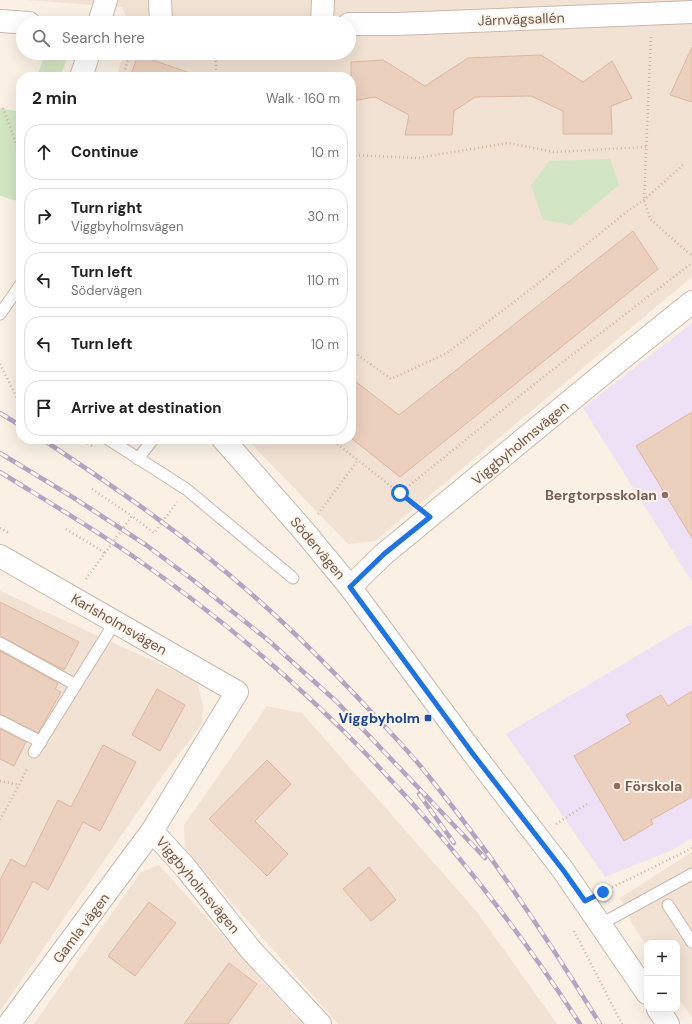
<!DOCTYPE html>
<meta charset="utf-8">
<style>
body{margin:0;font-family:"DM Sans",sans-serif;background:#f6f6f6;color:#222}
.controls{position:absolute;right:12px;bottom:12px;display:grid;overflow:hidden;border-radius:8px;box-shadow:0 4px 16px #0002}
.controls button{width:36px;height:36px;display:grid;place-items:center;padding:0;border:0;border-bottom:1px solid #e0e0e0;background:#fff;color:#222;font:20px sans-serif}
.stop{position:absolute;width:12px;height:12px;margin:-9px;border:3px solid #1a73e8;border-radius:50%;background:#fff}
.stop.end{background:#1a73e8;border-color:#fff;box-shadow:0 1px 4px #0008}
.list{margin:0;padding:0;list-style:none}
h2{display:flex;justify-content:space-between;align-items:center;height:52px;margin:0;padding:0 16px;font-size:17px}
h2 small{font-size:13px;font-weight:400;color:#767676}
.list li{display:grid;grid-template-columns:26px 1fr auto;gap:12px;align-items:center;box-sizing:border-box;height:56px;margin:0 8px 8px;padding:0 8px;border:1px solid #e0e0e0;border-radius:16px}
.list b{display:block;font-size:15px;white-space:nowrap}
.list p{margin:0;font-size:13px;white-space:nowrap;color:#767676}
.list em{font-size:13px;font-style:normal;color:#767676}
.icon{flex:none;width:22px;height:22px;fill:none;stroke:currentColor;stroke-width:2;stroke-linecap:round;stroke-linejoin:round}
.map{position:relative;flex:none;width:692px;height:1024px;overflow:hidden}
.search{position:absolute;background:#fff;box-shadow:0 4px 16px #0002;left:16px;top:16px;width:340px;height:44px;display:flex;align-items:center;gap:10px;box-sizing:border-box;padding:0 14px;border-radius:22px;color:#767676;font-size:15px}
.panel{position:absolute;background:#fff;box-shadow:0 4px 16px #0002;left:16px;top:72px;width:340px;height:372px;border-radius:16px}
.map>svg:first-child{display:block}
</style>
<div class="map">
<svg width="692" height="1024" viewBox="0 0 692 1024">
<rect width="100%" height="100%" fill="#faf1e4"/>
<!-- residential -->
<g fill="#f1e2d3">
<path d="M25 0H692V277L375 541 348 544 247 439H351V77H117L123 53H349V23H129L122 7Z"/>
<path d="M0 591 197 681 203 706 202 724 163 775 0 1011Z"/>
<path d="M267 706 302 713 477 912 557 1024H338L185 849 184 825Z"/>
<path d="M692 852V1018L677 995V943H647V947L633 925 620 898Z"/>
<path d="M159 865 302 1024H34L141 872Z"/>
</g>
<!-- education -->
<g fill="#eee1f6">
<path d="M692 323V582L583 408Z"/>
<path d="M692 623V838L670 851 605 877 506 734Z"/>
</g>
<!-- green -->
<g fill="#d3e6c4">
<path d="M45 53H69L60 77H37Z"/>
<path d="M0 108 21 112V202L0 196Z"/>
<path d="M610 159 619 185 571 225 543 220 531 185 549 161Z"/>
</g>
<!-- building -->
<g fill="#ecd0be" stroke="#ddb6a1">
<path d="M692 47V102L670 95Z"/>
<path d="M138 55 193 74V77H130Z"/>
<path d="M541 55 583 82 612 61 632 98 611 106 612 134H563V111L531 96 475 97 454 111 452 135H405L409 115 375 97 351 101V62L383 60 425 86 468 58Z"/>
<path d="M633 231 658 269 400 477 351 438V378L399 415Z"/>
<path d="M692 412V538L636 446Z"/>
<path d="M0 602 79 642 64 670 0 636Z"/>
<path d="M0 651 58 683 55 689 61 692 38 733 0 714Z"/>
<path d="M157 689 185 705 160 751 132 735Z"/>
<path d="M692 691V797L651 820 653 824 624 841 574 756 631 723 626 715 661 695 668 706Z"/>
<path d="M0 729 26 742 14 766 0 759Z"/>
<path d="M103 745 136 762 100 831 83 822 48 890 33 881 0 944V880L11 859 25 867 58 800 71 807Z"/>
<path d="M267 760 291 784 255 821 288 854 267 876 209 819Z"/>
<path d="M369 867 396 900 371 921 343 889Z"/>
<path d="M149 902 176 923 135 976 108 956Z"/>
<path d="M229 963 257 984 228 1024H184Z"/>
</g>
<g fill="none" stroke-linecap="round" stroke-linejoin="round">
<defs>
<g id="service">
<path d="M0 314 21 284"/>
<path d="M108 439 186 489 293 578"/>
<path d="M138 459 153 439"/>
<path d="M0 643 76 685"/>
<path d="M0 721 41 742"/>
<path d="M34 752 115 622"/>
<path d="M668 905 692 942"/>
<path d="M601 924 692 874"/>
</g>
<g id="minor">
<path d="M160 0 161 23"/>
<path d="M0 21 29 23"/>
<path d="M99 23 106 0"/>
<path d="M322 23 323 0"/>
<path d="M349 24H397L692 12"/>
<path d="M81 77 89 53"/>
<path d="M223 439 303 530 350 587 473 753 563 870 647 993"/>
<path d="M0 556 237 692 152 831 9 1024"/>
<path d="M350 587 384 554 620 360 692 302"/>
<path d="M152 831 185 867 250 949 320 1024"/>
<path d="M658 1009 668 1024"/>
</g>
</defs>
<!-- service casing -->
<use href="#service" stroke="#cab8ac" stroke-width="13"/>
<!-- minor casing -->
<use href="#minor" stroke="#cab8ac" stroke-width="24"/>
<!-- path -->
<g stroke="#d1b3a2" stroke-width="2.5" stroke-dasharray="1 3" stroke-linecap="butt">
<path d="M651 37 644 200 650 219 692 256"/>
<path d="M215 53 217 77"/>
<path d="M123 77 130 53"/>
<path d="M3 108 21 157"/>
<path d="M351 155 417 158 508 143 554 152 646 147"/>
<path d="M351 350 391 379 447 353 536 285 629 210 644 200 684 164"/>
<path d="M0 364 18 400 21 402"/>
<path d="M81 439 92 446"/>
<path d="M331 439 411 502"/>
<path d="M92 489 132 516"/>
<path d="M400 493 542 378 692 263"/>
<path d="M318 514 358 460"/>
<path d="M0 528 9 533"/>
<path d="M66 529 105 553"/>
<path d="M86 579 132 516 154 533 177 502"/>
<path d="M0 781 19 785"/>
<path d="M0 820 19 785 28 767"/>
<path d="M556 824 587 804"/>
<path d="M605 891 692 848"/>
<path d="M574 931 622 1024"/>
</g>
<!-- service -->
<use href="#service" stroke="#fff" stroke-width="11"/>
<!-- minor -->
<use href="#minor" stroke="#fff" stroke-width="22"/>
<defs>
<g id="rail">
<path d="M0 413 21 426"/>
<path d="M42 439C116 488 189 538 256 598 298 635 337 675 375 716 394 736 413 756 430 778 493 856 548 939 600 1024"/>
<path d="M0 453 74 498 146 545 193 580 268 640 337 702 485 858"/>
<path d="M0 472C45 500 91 527 134 557 315 682 461 840 580 1024"/>
<path d="M419 794 454 843"/>
</g>
</defs>
<!-- rail casing -->
<use href="#rail" stroke="#b3a4c2" stroke-width="4.5"/>
<!-- rail -->
<use href="#rail" stroke="#fdf5ea" stroke-width="3" stroke-dasharray="9" stroke-linecap="butt"/>
</g>
<g fill="none" stroke-linecap="round" stroke-linejoin="round">
<!-- route -->
<path stroke="#1a73e8" stroke-width="5" d="M400 493 430 517 384 554 350 587 473 754 563 870 585 901 603 892"/>
</g>
<!-- markers -->
<g fill="#8d6e63" stroke="#fdf5ea" stroke-width="1.5">
<circle cx="665" cy="495" r="4"/>
<circle cx="617" cy="786" r="4"/>
</g>
<rect fill="#1a4fb4" stroke="#fdf5ea" stroke-width="1.5" x="424" y="714" width="8" height="8" rx="2"/>
<g text-anchor="middle" stroke-width="4" stroke-linejoin="round" paint-order="stroke">
<!-- street labels -->
<g font-size="14" fill="#70584c" stroke="#fdf5ea">
<text transform="translate(521 19) rotate(-2)" y="5">Järnvägsallén</text>
<text transform="translate(520 443) rotate(-40)" y="5">Viggbyholmsvägen</text>
<text transform="translate(318 548) rotate(50)" y="5">Södervägen</text>
<text transform="translate(119 624) rotate(30)" y="5">Karlsholmsvägen</text>
<text transform="translate(198 885) rotate(50)" y="5">Viggbyholmsvägen</text>
<text transform="translate(81 928) rotate(-53)" y="5">Gamla vägen</text>
</g>
<!-- education labels -->
<g font-size="14" font-weight="bold" fill="#785e54" stroke="#fdf5ea" text-anchor="end">
<text x="657" y="500">Bergtorpsskolan</text>
<text x="625" y="791" text-anchor="start">Förskola</text>
</g>
<!-- transit labels -->
<g font-size="14" font-weight="bold" fill="#164399" stroke="#fdf5ea" text-anchor="end">
<text x="420" y="723">Viggbyholm</text>
</g>
</g>
</svg>
<div class="controls">
<button>+</button>
<button>−</button>
</div>
<div class="stop" style="left:400px;top:493px"></div>
<div class="stop end" style="left:603px;top:892px"></div>
<div class="search"><svg class="icon" aria-label="search" viewBox="0 0 24 24"><circle cx="10" cy="10" r="6"/><path d="M15 15l6 6"/></svg>Search here</div>
<section class="panel">
<h2>2 min<small>Walk · 160 m</small></h2>
<ul class="list">
<li><svg class="icon" aria-label="ahead" viewBox="0 0 24 24"><path d="M12 20V5M6 11l6-6 6 6"/></svg><div><b>Continue</b></div><em>10 m</em></li>
<li><svg class="icon" aria-label="right" viewBox="0 0 24 24"><path d="M7 20v-9h11M14 6l5 5-5 5"/></svg><div><b>Turn right</b><p>Viggbyholmsvägen</p></div><em>30 m</em></li>
<li><svg class="icon" aria-label="left" viewBox="0 0 24 24"><path d="M17 20v-9H6M10 6l-5 5 5 5"/></svg><div><b>Turn left</b><p>Södervägen</p></div><em>110 m</em></li>
<li><svg class="icon" aria-label="left" viewBox="0 0 24 24"><path d="M17 20v-9H6M10 6l-5 5 5 5"/></svg><div><b>Turn left</b></div><em>10 m</em></li>
<li><svg class="icon" aria-label="arrive" viewBox="0 0 24 24"><path d="M6 21V4h12l-3 4 3 4H6"/></svg><div><b>Arrive at destination</b></div></li>
</ul>
</section>
</div>
